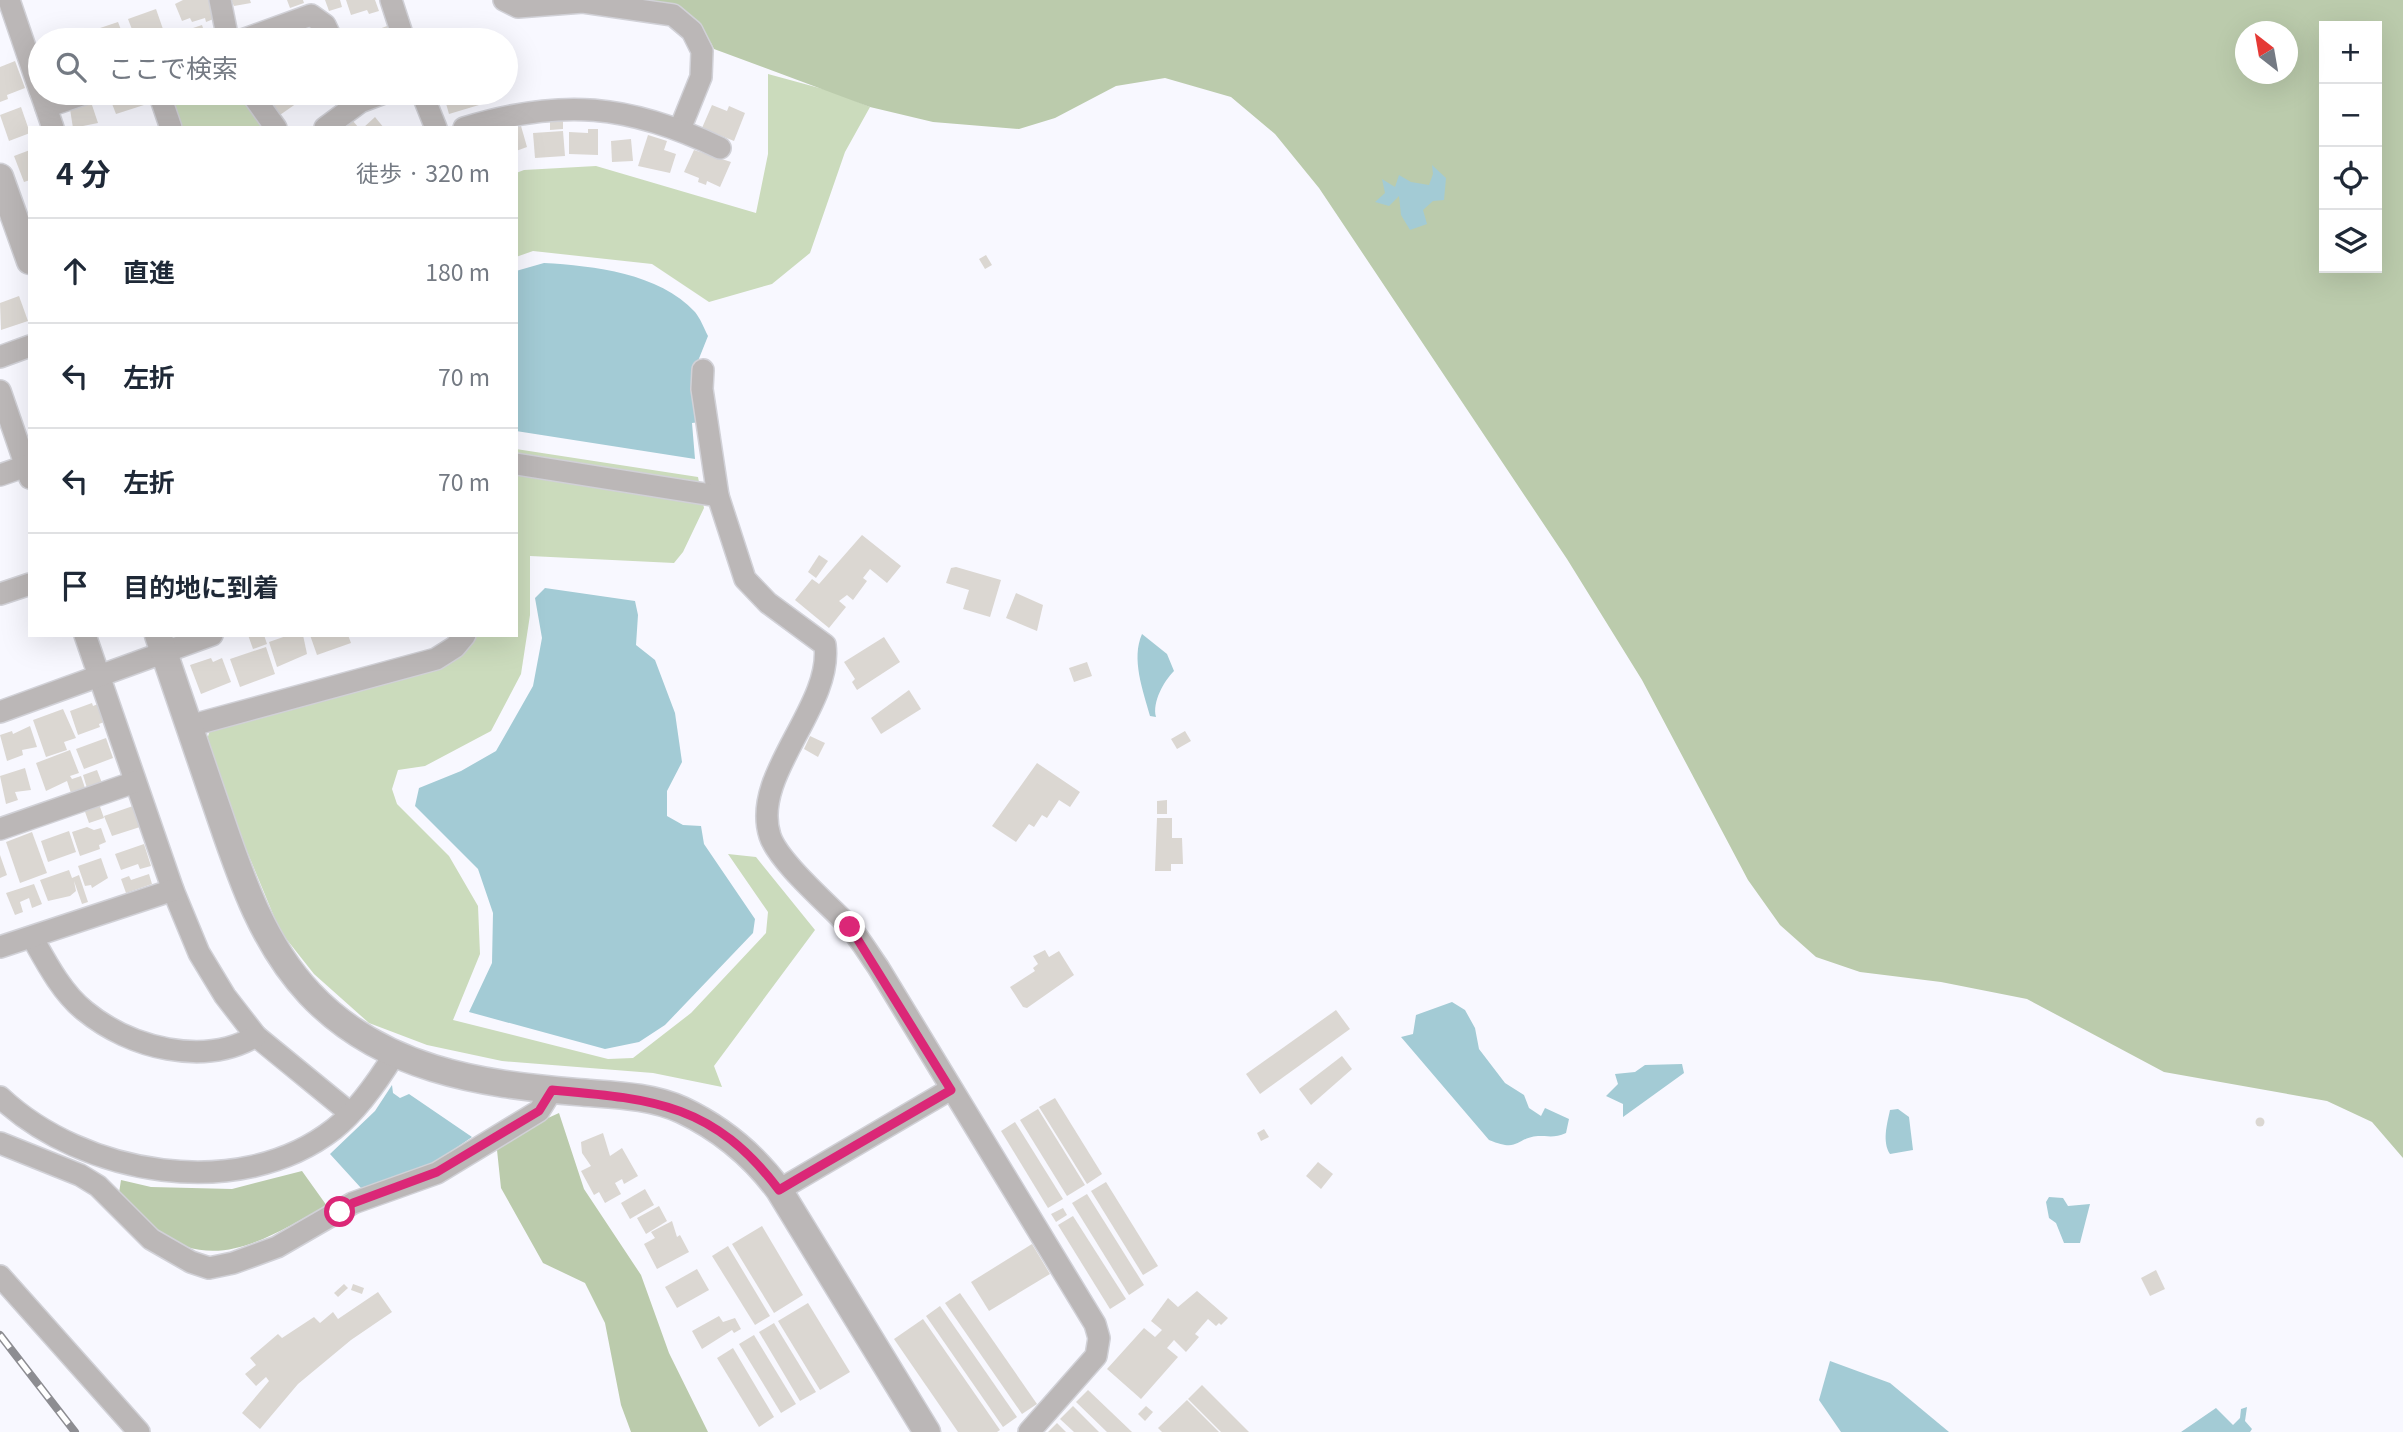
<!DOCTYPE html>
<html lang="ja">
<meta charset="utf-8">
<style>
body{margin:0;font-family:Georgia,"Noto Sans JP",serif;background:#f2f2f3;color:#1f2937}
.controls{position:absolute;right:21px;top:21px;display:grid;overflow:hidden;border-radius:0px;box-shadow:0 7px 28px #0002}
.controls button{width:63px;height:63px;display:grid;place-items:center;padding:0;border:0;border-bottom:2px solid #e0e1e3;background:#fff;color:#1f2937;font:35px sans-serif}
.compass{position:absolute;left:2235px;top:21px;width:63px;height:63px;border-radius:50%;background:#fff;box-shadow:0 7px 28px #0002;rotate:329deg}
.stop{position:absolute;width:21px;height:21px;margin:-16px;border:5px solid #db2777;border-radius:50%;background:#fff}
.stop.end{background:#db2777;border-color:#fff;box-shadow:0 2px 7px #0008}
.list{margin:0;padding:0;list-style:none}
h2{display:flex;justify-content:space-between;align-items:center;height:91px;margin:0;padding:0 28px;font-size:30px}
h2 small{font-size:23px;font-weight:400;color:#747a83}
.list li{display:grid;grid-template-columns:46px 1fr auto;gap:21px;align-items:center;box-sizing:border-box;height:105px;padding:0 28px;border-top:2px solid #e0e1e3}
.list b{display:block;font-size:26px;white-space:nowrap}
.list em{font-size:23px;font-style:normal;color:#747a83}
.icon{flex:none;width:38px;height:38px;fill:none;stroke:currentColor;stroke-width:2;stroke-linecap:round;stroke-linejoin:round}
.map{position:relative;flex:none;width:2403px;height:1432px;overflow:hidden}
.search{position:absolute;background:#fff;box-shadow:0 7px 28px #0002;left:28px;top:28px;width:490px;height:77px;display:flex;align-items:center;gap:18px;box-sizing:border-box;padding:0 24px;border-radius:38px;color:#747a83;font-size:26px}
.panel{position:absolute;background:#fff;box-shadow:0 7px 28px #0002;left:28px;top:126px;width:490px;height:511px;border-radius:0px}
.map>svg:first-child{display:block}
</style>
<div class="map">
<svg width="2403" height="1432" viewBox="0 0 2403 1432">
<rect width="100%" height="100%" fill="#f8f8ff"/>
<!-- green -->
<g fill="#cbdbbc">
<path d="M768 74 834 92 870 107 845 152 810 253 772 284 709 302 652 264 533 251 516 257V173L524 170 596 166 756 213 768 154Z"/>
<path d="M168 93H242L265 128H180Z"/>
<path d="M516 449 698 477 704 508 683 552 674 563 530 556V615L521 674 491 731 425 766 398 770 392 789 397 804 449 856 478 906 480 954 453 1020 608 1059 633 1058 691 1013 766 933 768 912 728 854 756 857 815 930 714 1066 722 1087 653 1073 502 1061 427 1045 369 1023 314 974 280 931 239 832 207 740 211 726 443 662 471 635H516Z"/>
</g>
<!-- forest -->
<g fill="#bbcbac" fill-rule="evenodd">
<path d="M639 0H2403V1158L2372 1122 2327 1101 2164 1072 2027 999 1941 982 1860 972 1816 957 1780 925 1748 880 1642 680 1567 559 1319 188 1275 134 1231 97 1165 78 1116 86 1055 118 1019 129 933 122 870 107 714 49C700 17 668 11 639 0ZM2324 26H2377V268H2324ZM2246 32H2288V74H2246Z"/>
<path d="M559 1113 584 1189 641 1275 669 1353 708 1432H631L621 1405 605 1323 585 1283 543 1263 501 1188 497 1150 526 1128Z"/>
<path d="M302 1171 327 1206C270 1235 219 1275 157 1232 143 1222 131 1205 119 1193L121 1180 151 1187 232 1189Z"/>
</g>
<!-- water -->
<g fill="#a3cbd5">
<path d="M1432 165 1446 178 1444 200 1433 201 1423 210 1427 224 1410 230 1401 215 1399 196 1389 206 1375 202 1385 193 1382 179 1395 187 1399 175 1411 182 1429 185 1433 174Z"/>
<path d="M544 263C594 266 659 273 695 312 700 318 704 328 708 336L692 376 700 422 692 423 695 459 516 431V271Z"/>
<path d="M545 588 635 601 638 615 636 645 655 660 675 713 682 762 667 791V816L683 825 701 826 704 844 755 919 753 933 665 1025 639 1042 605 1049 469 1012 492 963 493 913 478 869 415 806 419 788 461 771 496 751 533 686 542 638 535 598Z"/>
<path d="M1142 634 1167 654 1174 671C1164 681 1152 702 1156 717L1150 716C1143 690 1131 659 1142 634Z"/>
<path d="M1452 1002 1465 1010 1475 1028 1479 1049 1505 1083 1524 1095 1529 1108 1541 1116 1545 1108 1569 1119 1566 1133C1555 1138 1549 1136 1538 1136 1515 1138 1520 1153 1489 1140L1401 1037 1413 1034 1416 1015Z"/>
<path d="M1682 1064 1684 1073 1623 1117V1104L1606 1096 1618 1084 1615 1074 1635 1072 1645 1065Z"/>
<path d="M392 1085 393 1093 400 1098 409 1094 472 1137 430 1166 361 1188 330 1154 375 1111Z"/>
<path d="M1898 1109 1909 1117 1913 1150 1890 1154C1882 1142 1887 1124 1890 1110Z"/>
<path d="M2049 1197 2063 1198 2068 1206 2090 1204 2080 1243H2064L2056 1223 2049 1218 2046 1202Z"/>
<path d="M1830 1361 1890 1383 1949 1432H1841L1819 1400Z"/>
<path d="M2247 1407 2245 1421 2252 1429 2250 1432H2181L2216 1408 2233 1425 2240 1418 2241 1409Z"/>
</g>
<!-- building -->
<g fill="#dbd7d2">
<path d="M183 0H209L216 18 206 22 205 18 192 22 190 18 182 21 175 4Z"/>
<path d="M231 0H250L251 3 234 6Z"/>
<path d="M287 0H303L304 3 290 8Z"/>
<path d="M325 0H340L342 7 329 11Z"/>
<path d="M346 0H375L379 11 369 14 367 10 351 15Z"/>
<path d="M156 9 164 32 136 40 128 19Z"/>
<path d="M118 22 125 40H91L90 38 96 35 94 30Z"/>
<path d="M202 25 206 37 191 40 187 30Z"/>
<path d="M300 26 301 31 306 29 310 40H281L279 34Z"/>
<path d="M387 26 392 40H339L355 35V38Z"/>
<path d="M15 61 25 88 7 95 8 99 0 102V67Z"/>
<path d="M118 93H140L144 105 116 114 109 96Z"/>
<path d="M272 93H294L300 101 277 117 264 98Z"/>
<path d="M323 93H339L341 99 328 104Z"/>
<path d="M443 93H475L479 105 449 114Z"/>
<path d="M91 102 98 123 73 128 70 109Z"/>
<path d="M712 105 727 111 729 106 745 113 734 141 702 128Z"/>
<path d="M21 107 30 133 9 141 0 115Z"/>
<path d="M375 117 384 128H363Z"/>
<path d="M352 120 359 128H343Z"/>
<path d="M550 120H563V129L550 130Z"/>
<path d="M521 126 527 147 516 151V128Z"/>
<path d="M588 129H598V155L569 154V132L588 133Z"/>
<path d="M563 131 565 156 535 158 533 133Z"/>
<path d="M648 135 667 141 664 150 676 154 670 173 638 166Z"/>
<path d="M631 139 633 161 612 162 611 141Z"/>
<path d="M30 150V180L24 182 14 156Z"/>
<path d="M694 150 731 162 720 187 707 181 706 185 698 182 699 178 684 172Z"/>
<path d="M986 255 992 265 985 269 979 259Z"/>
<path d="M19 296 28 321 1 330 0 303Z"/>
<path d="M862 535 901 566 887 583 870 569 863 578 867 581 853 600 847 595 839 601 846 607 829 628 795 600 812 579 819 584Z"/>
<path d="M819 555 828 561 816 578 808 572Z"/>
<path d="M956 567 1001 580 990 617 963 609 969 590 946 583 951 568Z"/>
<path d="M1016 593 1043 605 1037 631 1006 618Z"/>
<path d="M248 635H264L267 644 253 649Z"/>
<path d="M289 635H303L307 654 277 667 269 642Z"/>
<path d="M310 635H348L351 643 317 655Z"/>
<path d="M884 637 900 662 857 690 852 682 855 679 844 662Z"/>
<path d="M266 647 275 674 240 687 230 659Z"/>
<path d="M211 658 213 662 222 658 231 682 201 694 190 665Z"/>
<path d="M1087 662 1092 676 1074 682 1069 668Z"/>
<path d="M909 690 921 709 881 734 871 718Z"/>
<path d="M92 703 93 706 98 704 104 722 99 724 100 727 78 735 70 711Z"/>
<path d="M63 709 76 738 64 742 67 750 46 757 33 720Z"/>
<path d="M30 726 37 747 22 750 23 755 7 761 0 735 12 731 13 734Z"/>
<path d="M1185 731 1191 741 1177 749 1171 739Z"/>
<path d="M810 736 825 743 818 757 804 749Z"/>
<path d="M106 738 113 758 84 769 76 749Z"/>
<path d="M70 750 79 773 70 776 72 779 81 776 85 788 71 793 67 781 46 791 36 763Z"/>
<path d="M1037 763 1080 792 1070 807 1059 800 1047 818 1042 815 1034 827 1029 824 1016 842 992 826Z"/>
<path d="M25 768 31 790 15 792 18 800 6 804 0 776Z"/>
<path d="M97 770 102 783 87 788 83 775Z"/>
<path d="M1167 800V814H1157V801Z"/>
<path d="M99 804 104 818 89 823 84 809Z"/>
<path d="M133 806 140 827 112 836 104 816Z"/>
<path d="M1157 818H1172V838H1182L1183 864H1171V871H1155Z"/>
<path d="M87 827 94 830 101 828 106 842 99 845 100 849 80 856 72 832Z"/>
<path d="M69 831 76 852 48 862 41 841Z"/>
<path d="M32 832 47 873 20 883 6 842Z"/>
<path d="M144 844 151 866 140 869 138 864 121 870 115 854Z"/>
<path d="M0 855 7 875 0 878Z"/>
<path d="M101 858 108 878 92 888 91 885 85 886 78 866Z"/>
<path d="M69 870 72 878 79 875 88 902 82 904 74 881 76 891 70 896 48 901 40 880Z"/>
<path d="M149 874 152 884 126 893 121 879 129 876 131 880Z"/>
<path d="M34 884 42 904 32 908 29 898 20 902 23 912 15 915 6 893Z"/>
<path d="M1045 950 1049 957 1059 951 1074 975 1027 1008 1023 1007 1010 987 1035 971 1033 968 1038 964 1033 956Z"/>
<path d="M1336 1010 1350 1029 1260 1094 1246 1074Z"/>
<path d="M1342 1056 1352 1069 1311 1105 1299 1089Z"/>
<path d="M1055 1098 1102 1174 1087 1184 1039 1107Z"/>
<path d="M1038 1109 1085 1185 1067 1196 1020 1120Z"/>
<circle cx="2260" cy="1122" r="4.5"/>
<path d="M1015 1122 1063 1199 1048 1208 1001 1131Z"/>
<path d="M1264 1129 1269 1137 1261 1141 1257 1133Z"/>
<path d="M603 1133 610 1156 622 1148 638 1176 624 1184 622 1179 615 1183 621 1194 605 1203 599 1192 594 1195 581 1171 591 1166 582 1153 581 1142Z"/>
<path d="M1318 1162 1333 1174 1321 1189 1306 1176Z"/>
<path d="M1106 1182 1158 1266 1143 1275 1091 1191Z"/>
<path d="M645 1189 654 1205 630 1219 621 1203Z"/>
<path d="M1087 1194 1144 1285 1129 1295 1072 1203Z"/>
<path d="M659 1206 667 1221 646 1234 637 1218Z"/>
<path d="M1063 1208 1067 1215 1056 1222 1051 1214Z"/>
<path d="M1073 1216 1126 1299 1110 1309 1058 1225Z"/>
<path d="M672 1221 677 1237 680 1235 689 1252 657 1269 644 1244 655 1238 651 1232Z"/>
<path d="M762 1226 803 1295 774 1313 732 1244Z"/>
<path d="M1032 1244 1050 1274 989 1311 971 1282Z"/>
<path d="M728 1246 770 1316 755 1325 712 1256Z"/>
<path d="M697 1269 709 1290 677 1308 665 1287Z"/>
<path d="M2156 1270 2165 1289 2150 1296 2141 1278Z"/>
<path d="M344 1284 348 1288 338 1297 334 1293Z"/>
<path d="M353 1284 364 1288 362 1294 351 1290Z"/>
<path d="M1197 1291 1228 1318 1221 1325 1219 1323 1216 1326 1208 1319 1195 1334 1199 1337 1186 1352 1174 1340 1167 1348 1178 1357 1141 1399 1107 1369 1144 1328 1155 1337 1162 1330 1151 1321 1168 1298 1178 1307Z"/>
<path d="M378 1292 392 1312 351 1340 298 1384 260 1429 242 1413 269 1381 266 1377 256 1386 245 1374 256 1365 250 1358 278 1334 282 1338 314 1317 320 1323 333 1312 338 1319Z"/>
<path d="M960 1293 1037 1404 1022 1414 945 1303Z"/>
<path d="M808 1303 850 1372 820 1390 778 1321Z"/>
<path d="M940 1306 1017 1417 1003 1427 926 1316Z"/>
<path d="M719 1316 723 1322 735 1318 741 1329 734 1333 732 1330 702 1349 692 1331Z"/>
<path d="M923 1319 1000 1430 997 1432H958L894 1339Z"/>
<path d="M774 1323 816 1392 800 1401 759 1332Z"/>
<path d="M754 1335 796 1404 781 1413 739 1344Z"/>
<path d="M733 1348 774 1417 759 1427 717 1358Z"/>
<path d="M1202 1385 1249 1432H1221L1188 1399Z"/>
<path d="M1088 1390 1132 1432H1107L1076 1402Z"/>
<path d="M1187 1400 1219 1432H1162L1158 1428Z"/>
<path d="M1073 1406 1099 1432H1074L1060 1419Z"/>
<path d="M1146 1406 1153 1412 1145 1421 1138 1414Z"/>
<path d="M1057 1423 1066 1432H1048Z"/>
</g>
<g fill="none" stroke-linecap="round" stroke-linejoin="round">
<defs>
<g id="minor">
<path d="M9 0 40 91"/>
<path d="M220 0 228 40"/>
<path d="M391 0 404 40"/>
<path d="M504 0 518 7 583 2 673 15 692 31 702 51 701 77 680 129"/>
<path d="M242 40 311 15 325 25 332 40"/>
<path d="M41 93 53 128"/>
<path d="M159 93 171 128"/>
<path d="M251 93 276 128"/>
<path d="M422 93 436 128"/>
<path d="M46 107 87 93"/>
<path d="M325 128 360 102 384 93"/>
<path d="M464 128C561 98 629 104 720 148"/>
<path d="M0 357 30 346"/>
<path d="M703 370 702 389 718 496"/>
<path d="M0 391 30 478"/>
<path d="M516 464 718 496 745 579 768 603 825 645C833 707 750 775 770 836 778 861 827 903 847 924 859 937 868 953 878 967L1095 1324 1099 1338 1096 1356 1029 1432"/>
<path d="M0 475 26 466"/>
<path d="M0 594 30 584"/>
<path d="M85 635 173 890 199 953 225 996 256 1036 350 1113"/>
<path d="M0 712 212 635"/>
<path d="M189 726 436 659 455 647 465 635"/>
<path d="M0 829 135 782"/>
<path d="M32 937C46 962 62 993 85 1011 130 1048 204 1067 256 1036"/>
<path d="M0 947 173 890"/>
<path d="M0 1097C83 1175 239 1203 334 1129 358 1110 378 1081 394 1055"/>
<path d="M0 1143 80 1175 98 1186 151 1239 191 1262 209 1268 233 1263 277 1247 353 1203 437 1173 539 1111 552 1090"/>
<path d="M779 1190 951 1089"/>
<path d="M0 1276 139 1432"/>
</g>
<g id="tertiary">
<path d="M0 177 30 261"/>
<path d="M158 635C176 689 195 742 213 796 237 865 258 939 310 994 381 1069 479 1084 577 1092 611 1095 650 1095 682 1110 720 1128 754 1156 779 1190L927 1432"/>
</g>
</defs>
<!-- minor casing -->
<use href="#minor" stroke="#d1d1d7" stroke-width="24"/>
<!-- tertiary casing -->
<use href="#tertiary" stroke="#d1d1d7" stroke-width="29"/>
<!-- minor -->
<use href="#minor" stroke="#bbb7b7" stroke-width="21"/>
<!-- tertiary -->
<use href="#tertiary" stroke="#bbb7b7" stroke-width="26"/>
<defs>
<path id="rail" d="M0 1335 75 1432"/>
</defs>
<!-- rail casing -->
<use href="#rail" stroke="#8d8d92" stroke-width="8"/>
<!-- rail -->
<use href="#rail" stroke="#fff" stroke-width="5" stroke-dasharray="16" stroke-linecap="butt"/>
</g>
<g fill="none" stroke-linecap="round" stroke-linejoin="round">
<!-- route -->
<path stroke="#db2777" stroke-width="9" d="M340 1212 353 1203 437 1172 539 1111 552 1090C653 1099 713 1103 779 1190L796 1180 951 1090 850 927"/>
</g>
</svg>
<div class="controls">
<button>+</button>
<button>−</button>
<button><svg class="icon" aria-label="locate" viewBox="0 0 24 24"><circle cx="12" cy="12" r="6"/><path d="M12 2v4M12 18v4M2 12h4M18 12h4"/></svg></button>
<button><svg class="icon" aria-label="layers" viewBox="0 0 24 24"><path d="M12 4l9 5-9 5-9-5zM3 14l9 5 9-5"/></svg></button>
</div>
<svg class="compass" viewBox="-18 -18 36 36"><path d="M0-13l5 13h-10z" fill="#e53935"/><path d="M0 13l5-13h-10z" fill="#747a83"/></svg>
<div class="stop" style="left:340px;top:1212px"></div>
<div class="stop end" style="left:850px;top:927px"></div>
<div class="search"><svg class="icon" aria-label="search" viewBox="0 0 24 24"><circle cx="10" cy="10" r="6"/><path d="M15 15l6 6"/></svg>ここで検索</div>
<section class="panel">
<h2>4 分<small>徒歩 · 320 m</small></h2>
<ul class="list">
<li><svg class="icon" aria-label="ahead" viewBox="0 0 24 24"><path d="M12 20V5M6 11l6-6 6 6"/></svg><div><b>直進</b></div><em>180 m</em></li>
<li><svg class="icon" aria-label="left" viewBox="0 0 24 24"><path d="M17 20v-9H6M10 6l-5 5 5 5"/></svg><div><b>左折</b></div><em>70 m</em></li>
<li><svg class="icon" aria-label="left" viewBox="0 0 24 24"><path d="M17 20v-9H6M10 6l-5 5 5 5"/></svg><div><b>左折</b></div><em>70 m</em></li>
<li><svg class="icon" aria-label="arrive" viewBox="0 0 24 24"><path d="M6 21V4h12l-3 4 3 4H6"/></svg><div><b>目的地に到着</b></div></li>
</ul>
</section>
</div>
